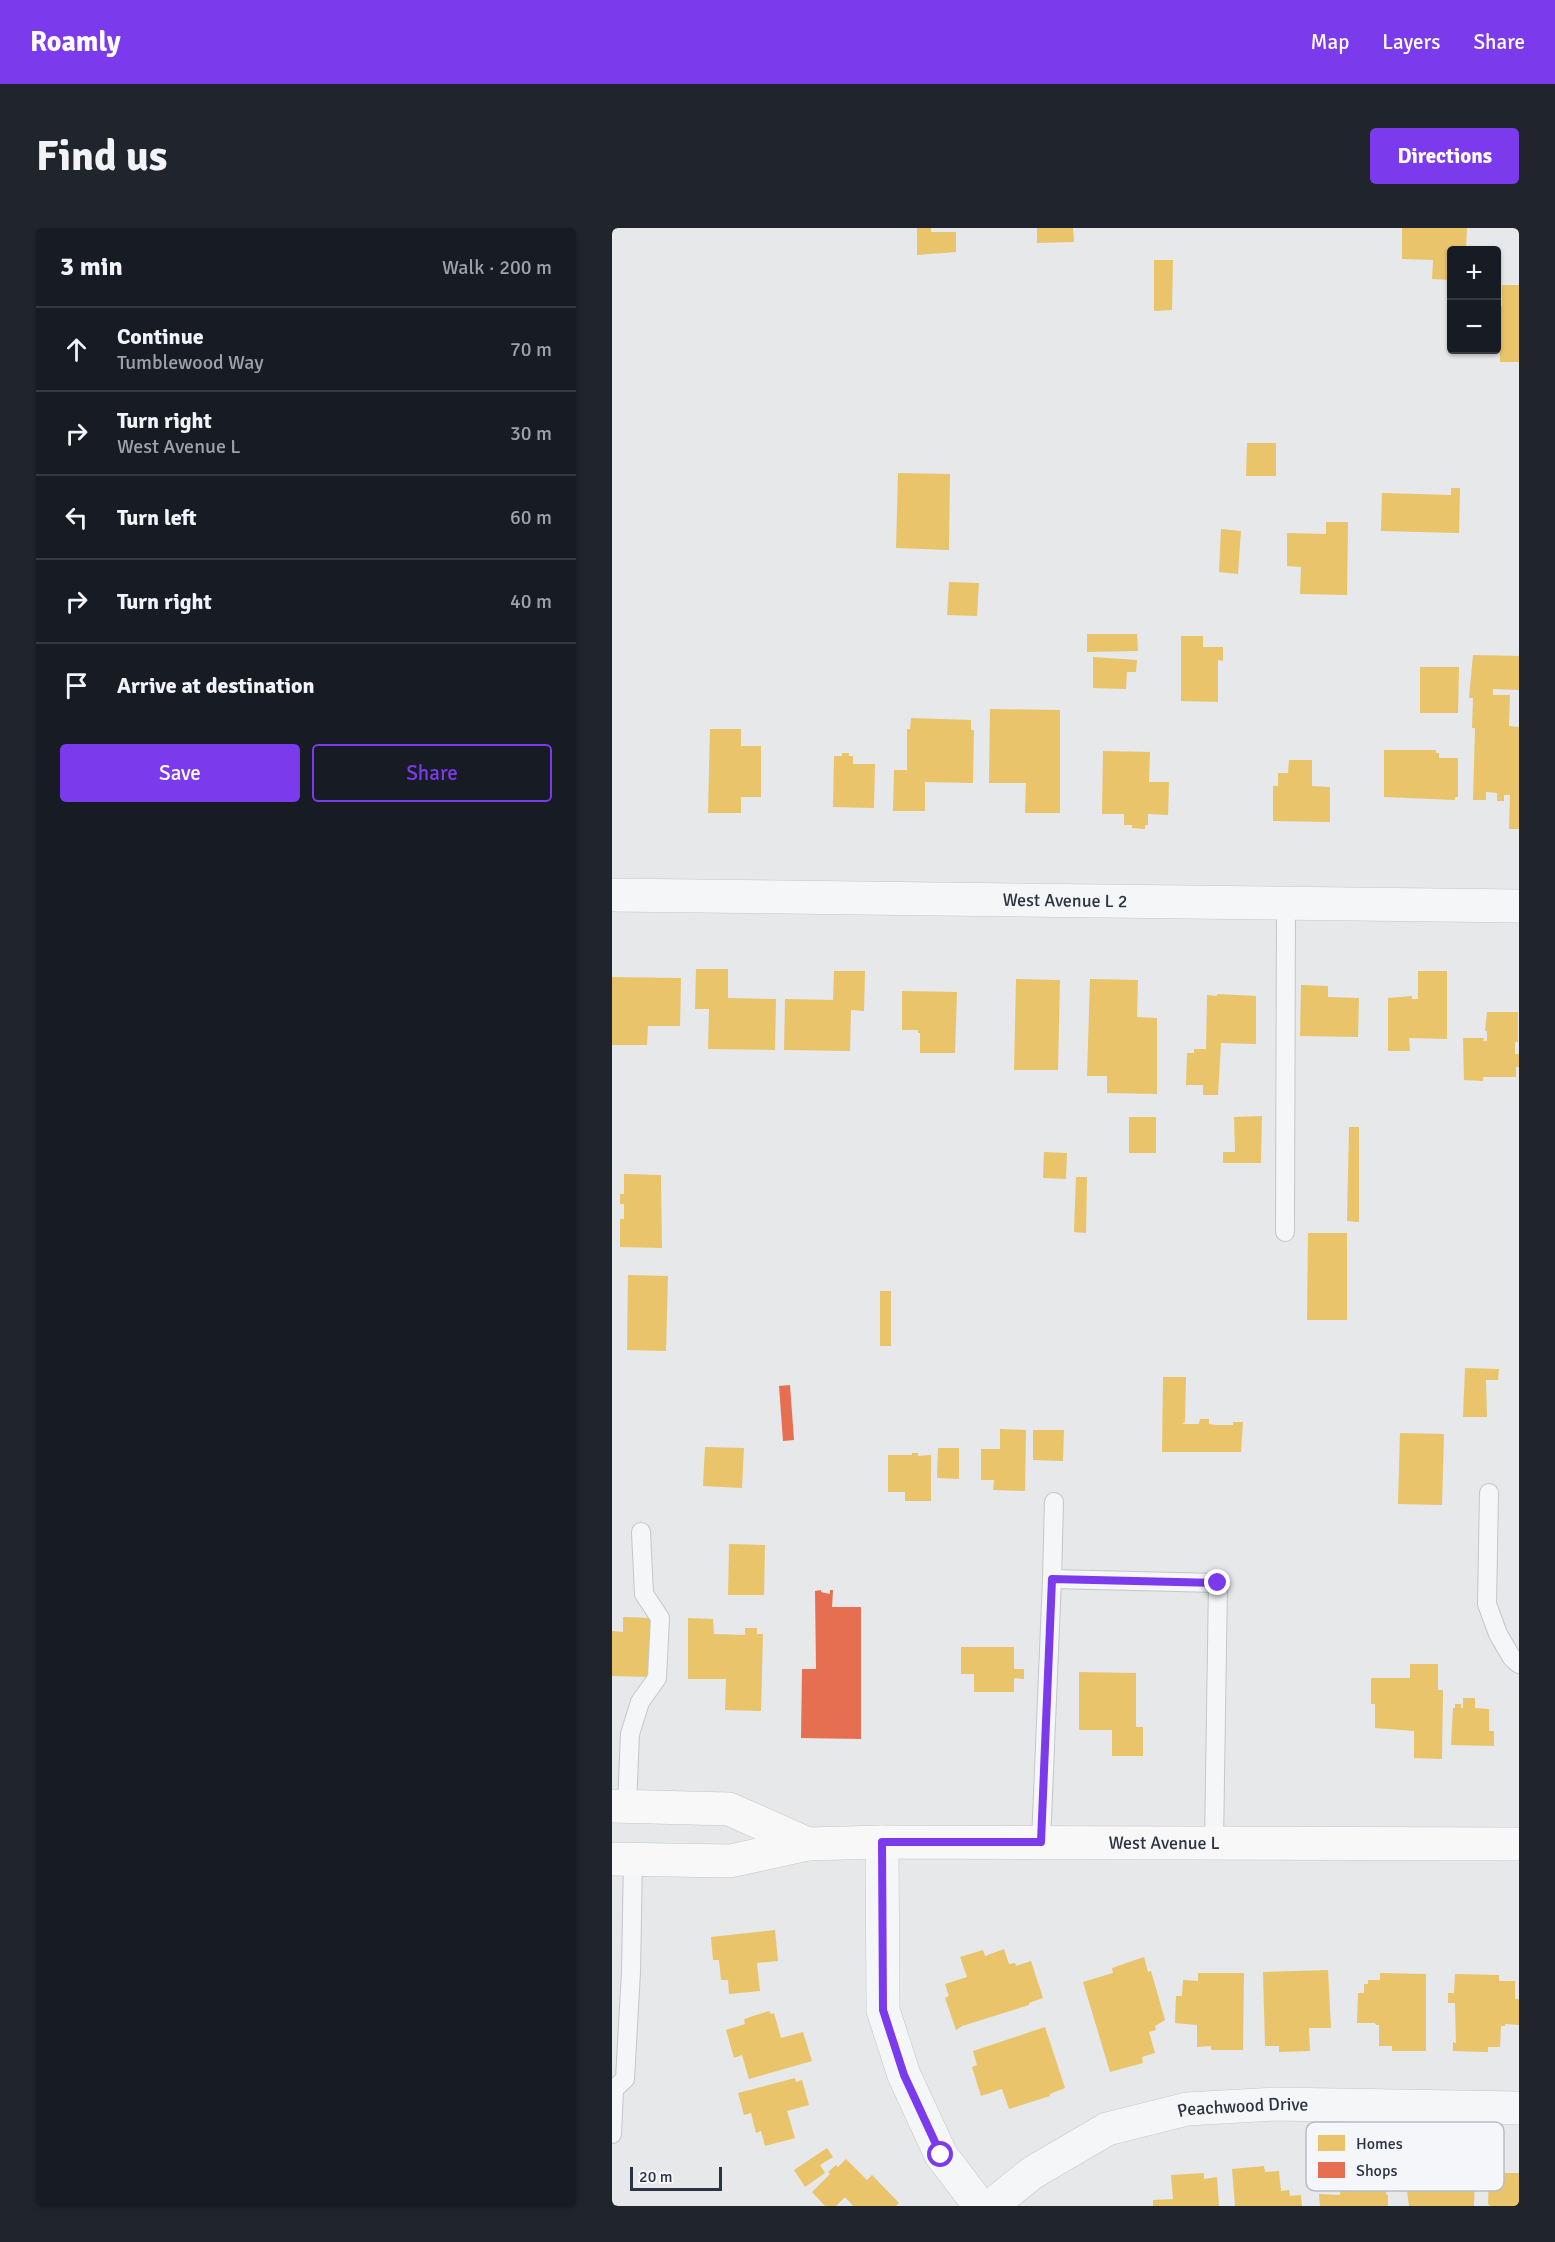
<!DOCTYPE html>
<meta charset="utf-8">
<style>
body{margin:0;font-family:Signika,sans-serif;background:#20242c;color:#f1f3f6}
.controls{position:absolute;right:18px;top:18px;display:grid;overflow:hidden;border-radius:6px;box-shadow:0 2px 4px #0004}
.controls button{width:54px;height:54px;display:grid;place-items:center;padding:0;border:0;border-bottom:2px solid #363941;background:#171b24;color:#f1f3f6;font:30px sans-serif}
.scale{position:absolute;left:18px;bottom:15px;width:92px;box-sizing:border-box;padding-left:6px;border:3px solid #2b3445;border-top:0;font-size:16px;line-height:21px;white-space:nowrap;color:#2b3445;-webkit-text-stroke:4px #f4f6f9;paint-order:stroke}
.stop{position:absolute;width:18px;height:18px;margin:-14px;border:4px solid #7c3aed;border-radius:50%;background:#fff}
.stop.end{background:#7c3aed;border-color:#fff;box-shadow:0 2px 6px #0008}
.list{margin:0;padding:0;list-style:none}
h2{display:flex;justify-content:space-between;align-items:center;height:78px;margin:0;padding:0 24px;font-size:26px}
h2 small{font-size:20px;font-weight:400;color:#9ea1a6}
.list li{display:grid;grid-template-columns:39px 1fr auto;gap:18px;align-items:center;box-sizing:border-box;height:84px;padding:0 24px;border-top:2px solid #363941}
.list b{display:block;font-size:22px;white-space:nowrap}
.list p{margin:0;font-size:20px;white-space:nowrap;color:#9ea1a6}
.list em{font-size:20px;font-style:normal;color:#9ea1a6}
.actions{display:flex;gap:12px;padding:18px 24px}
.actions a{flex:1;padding:14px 0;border:2px solid #7c3aed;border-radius:6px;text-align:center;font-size:21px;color:#7c3aed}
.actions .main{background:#7c3aed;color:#fff}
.icon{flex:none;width:33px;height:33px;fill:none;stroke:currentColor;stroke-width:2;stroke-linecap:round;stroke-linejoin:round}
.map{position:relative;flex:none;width:907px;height:1978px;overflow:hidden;border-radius:6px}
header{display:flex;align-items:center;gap:36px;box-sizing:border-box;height:84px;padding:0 30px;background:#7c3aed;color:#fff}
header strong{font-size:28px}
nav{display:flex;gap:33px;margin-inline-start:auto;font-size:21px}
.intro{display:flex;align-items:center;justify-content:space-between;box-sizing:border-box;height:144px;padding:0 36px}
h1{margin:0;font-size:42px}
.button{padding:15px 27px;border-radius:6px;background:#7c3aed;color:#fff;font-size:21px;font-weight:700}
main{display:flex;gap:36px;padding:0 36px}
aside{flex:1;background:#171b24;border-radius:6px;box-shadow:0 2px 4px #0004}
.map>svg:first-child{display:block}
</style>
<header>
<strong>Roamly</strong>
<nav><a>Map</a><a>Layers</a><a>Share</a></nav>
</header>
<div class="intro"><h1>Find us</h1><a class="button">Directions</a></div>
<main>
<aside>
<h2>3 min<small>Walk · 200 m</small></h2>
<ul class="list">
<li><svg class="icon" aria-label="ahead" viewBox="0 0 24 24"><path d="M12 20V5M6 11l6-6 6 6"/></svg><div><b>Continue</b><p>Tumblewood Way</p></div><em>70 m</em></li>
<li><svg class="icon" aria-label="right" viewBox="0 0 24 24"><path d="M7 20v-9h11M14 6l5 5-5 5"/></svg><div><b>Turn right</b><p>West Avenue L</p></div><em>30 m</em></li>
<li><svg class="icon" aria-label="left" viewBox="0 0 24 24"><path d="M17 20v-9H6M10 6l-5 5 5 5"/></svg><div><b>Turn left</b></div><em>60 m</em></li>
<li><svg class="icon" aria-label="right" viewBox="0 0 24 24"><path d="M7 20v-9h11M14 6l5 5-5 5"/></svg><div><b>Turn right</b></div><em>40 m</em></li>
<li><svg class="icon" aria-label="arrive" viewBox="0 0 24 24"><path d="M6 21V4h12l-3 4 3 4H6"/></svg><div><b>Arrive at destination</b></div></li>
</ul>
<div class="actions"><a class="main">Save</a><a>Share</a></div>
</aside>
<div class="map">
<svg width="907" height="1978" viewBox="0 0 907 1978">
<rect width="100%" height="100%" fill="#e6e8ea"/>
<!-- homes -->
<g fill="#e9c46a">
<path d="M305 0H319V4H344V24L305 27Z"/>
<path d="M425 0H461L462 14 425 15Z"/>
<path d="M790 0H855L854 22H840V52L820 51 821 32 790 31Z"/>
<path d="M542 32H561L560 82 542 83Z"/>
<path d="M890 57H907V134H888L887 78H890Z"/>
<path d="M635 215H664V248H634Z"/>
<path d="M286 245 338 246 337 322 284 320Z"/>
<path d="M839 260H848L847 305 769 303 770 265 839 267Z"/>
<path d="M714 294H736L735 367 688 366 689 339 675 338V305L714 306Z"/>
<path d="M609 301 629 303 626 346 607 344Z"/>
<path d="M337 354 367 355 365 388 335 387Z"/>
<path d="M475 406H525L526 423 475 424Z"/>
<path d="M569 408H591V419H611V433L606 432V474L569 473Z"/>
<path d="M861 427 907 428V462L881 461V467H898L897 498 907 499V601H897L898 567H892V573H885V565L874 564V572H861L863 500H860L861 470H857Z"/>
<path d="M481 429 525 432 524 444H515L514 461 481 460Z"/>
<path d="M808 439H847L846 485H808Z"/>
<path d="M378 481 448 482V585H413L414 555H377Z"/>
<path d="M299 490 359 492V502H362L361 555 313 554V583H281L282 542H295V501H298Z"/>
<path d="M98 501H129V518H149V569H129V585H96Z"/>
<path d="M772 522H824V525H827V530H846V569H843V572L772 569Z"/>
<path d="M491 523 538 524 537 554H557L556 587 536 586V597H533V601L520 600V597H512V586H490Z"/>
<path d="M230 525H237V528H241V536H263L262 580 221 579 222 528H230Z"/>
<path d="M677 532H700V558L718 559V594L661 593V558H666V545H676Z"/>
<path d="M84 741H116V770L164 771 163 822 96 821 97 781H83Z"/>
<path d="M222 743H253L252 783 239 782 238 823 172 822 173 771 221 772Z"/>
<path d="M806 743H835V811L797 810 798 823H776V770L800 768V771H806Z"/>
<path d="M0 749 69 750 68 798H36L35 817H0Z"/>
<path d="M404 751 448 752 446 842H402Z"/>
<path d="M478 751 526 752 525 789 545 790V866L495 865V848H475Z"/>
<path d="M689 757 716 758V769L747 770 746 809 688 808Z"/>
<path d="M290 763 345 764 343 825H308V805H306V802H290Z"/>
<path d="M605 766 644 768V816L609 815 606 867H591V857H574L575 825H582V821H594L595 767 605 768Z"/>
<path d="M875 784H906V814H903V826H907V839H904V849H871V853L852 852 851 810H872L871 813H875V803H873Z"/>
<path d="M650 888 649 935H611V924H623L622 889Z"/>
<rect x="517" y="889" width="27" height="36"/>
<path d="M737 899H747V994L735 993Z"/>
<path d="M432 924 455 925 454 951 431 950Z"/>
<path d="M12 946 49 947 50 1020 8 1019V991H12V976H8V966H12Z"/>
<path d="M464 949H475L474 1005 462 1004Z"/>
<path d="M696 1005H735V1092H695Z"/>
<path d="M16 1047 56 1048 54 1123 15 1122Z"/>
<rect x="268" y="1063" width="11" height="55"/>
<path d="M853 1140 887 1141 886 1152H874L875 1189H851Z"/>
<path d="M551 1149H574L573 1194 570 1196H587L588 1191H597V1196L605 1197H621V1194H631L629 1224H550Z"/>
<path d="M388 1201 414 1202 413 1263 381 1262 382 1252H369V1221H388Z"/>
<path d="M421 1202H452L451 1233 421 1232Z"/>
<path d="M788 1205 832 1206 830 1277 786 1276Z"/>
<path d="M93 1219 132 1220 130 1260 91 1258Z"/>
<path d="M326 1220H347V1251L325 1250Z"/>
<path d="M300 1225H306V1228L319 1227V1273H293V1264H276V1227H300Z"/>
<path d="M117 1316 153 1317 152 1367H116Z"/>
<path d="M11 1389 40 1390 38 1449 0 1448V1403L11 1404Z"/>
<path d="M76 1390 101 1391 102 1406 133 1407V1400H145V1406H151L149 1483 113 1482 114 1451H76Z"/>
<path d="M349 1419H402V1441H412V1451L402 1450V1464H362V1446H349Z"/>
<path d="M798 1436H826V1462H831L830 1531 802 1530V1503L763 1500V1476H759V1450H798Z"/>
<path d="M467 1444 524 1445V1499H531V1528H500V1502H467Z"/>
<path d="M851 1470H863V1480L877 1481V1503H882V1518L839 1517 841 1480H843V1476H849V1480H851Z"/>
<path d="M163 1702 166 1733 145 1735 148 1763 117 1766 116 1752H109L107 1732H101L99 1709Z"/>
<path d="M392 1721 397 1736 403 1735 404 1738 419 1733 431 1770 417 1775V1777L350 1798 344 1802 333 1770 337 1768 333 1756 355 1749 348 1729 371 1722 373 1728Z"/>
<path d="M532 1729 536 1744 539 1743 553 1792 543 1798 544 1802 537 1804 543 1825 530 1829 531 1835 498 1844 471 1754 501 1745 500 1740Z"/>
<path d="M716 1742 719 1800H697L698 1823 667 1824V1818H653L651 1744Z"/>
<path d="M586 1745H632L631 1822H599V1818L585 1819V1797L563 1795 564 1768H570L571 1752 586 1753Z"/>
<path d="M768 1745 814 1746V1823H780V1818H767V1797H764L763 1795H745L746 1765H752V1756H756V1752H768Z"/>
<path d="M843 1746 887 1747V1753H903V1771H907V1797L893 1796V1798H889L888 1819H876V1824L841 1823V1814L844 1815 843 1775H836V1765H842Z"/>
<path d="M157 1783 159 1786 162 1785 169 1810 191 1804 200 1833 137 1851 130 1827 122 1830 114 1802 133 1796 132 1791Z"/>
<path d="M433 1799 453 1860 438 1866V1868L397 1881 390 1861 369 1868 360 1839 365 1837 361 1823Z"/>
<path d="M183 1850 184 1854 190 1852 197 1877 175 1883 183 1910 153 1918 149 1903 144 1905 139 1885 132 1887 126 1865Z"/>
<path d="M215 1920 221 1929 208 1937 213 1945 193 1959 182 1942Z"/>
<path d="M234 1931 255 1952 260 1947 287 1975 284 1978H241L233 1969 224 1978H213L200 1964 218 1946 216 1944 224 1937 226 1939Z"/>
<path d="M652 1938 653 1944 667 1943 669 1963 677 1962 678 1968 689 1967 690 1978H623L620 1941Z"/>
<path d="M742 1939H776L774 1967H776V1978H708L707 1966 728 1967 729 1944 742 1945Z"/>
<path d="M817 1940H849V1944L863 1945 862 1978H797L795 1963 818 1962Z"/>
<path d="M592 1945V1951L605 1949 607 1978H541V1972L561 1971 559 1947Z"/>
<path d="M877 1945H907V1978H878L876 1976Z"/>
</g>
<!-- shops -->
<g fill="#e76f51">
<path d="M178 1157 182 1212 171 1213 167 1158Z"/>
<path d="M209 1362V1364L218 1366V1362H221L220 1379H249V1511L189 1510 190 1441H204L203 1363Z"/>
</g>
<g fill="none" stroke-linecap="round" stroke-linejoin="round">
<defs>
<g id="lane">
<path d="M673 1004 674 675"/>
<path d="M877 1265 875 1376 886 1406 900 1430 907 1436"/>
<path d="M440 1351 442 1274"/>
<path d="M15 1578 18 1506 28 1474 45 1450 48 1390 32 1366 29 1304"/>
<path d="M429 1614 440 1351 606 1355 602 1615"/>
<path d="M0 1863 13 1851 19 1744 21 1631"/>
<path d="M0 1906 2 1863"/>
</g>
<g id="street">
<path id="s1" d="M0 667 907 678"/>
<path d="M270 1614 271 1782 292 1847 329 1927 368 1978"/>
<path id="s2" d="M379 1978 420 1945 495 1901 575 1881 664 1876 907 1880"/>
</g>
<g id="primary">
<path d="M0 1578 117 1581 196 1616"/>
<path id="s3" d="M0 1631 118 1633 196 1616 270 1614 907 1616"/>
</g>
</defs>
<!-- lane casing -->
<use href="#lane" stroke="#c4c6c8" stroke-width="20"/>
<!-- street casing -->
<use href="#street" stroke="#c4c6c8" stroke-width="34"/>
<!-- primary casing -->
<use href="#primary" stroke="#c2c5c8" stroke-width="34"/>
<!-- lane -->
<use href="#lane" stroke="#f5f6f7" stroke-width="18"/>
<!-- street -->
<use href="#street" stroke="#f5f6f7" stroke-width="33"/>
<!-- primary -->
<use href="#primary" stroke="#f8f8f8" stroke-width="33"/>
</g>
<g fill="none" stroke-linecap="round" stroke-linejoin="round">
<!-- route -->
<path stroke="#7c3aed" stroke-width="8" d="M329 1927 292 1847 271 1782 270 1614H429L440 1351 606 1355"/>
</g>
<g text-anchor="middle" stroke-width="6" stroke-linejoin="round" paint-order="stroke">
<!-- street labels -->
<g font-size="18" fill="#2b3445" stroke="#f4f6f9">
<text dy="6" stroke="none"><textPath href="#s1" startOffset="453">West Avenue L 2</textPath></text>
<text dy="6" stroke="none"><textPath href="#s3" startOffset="554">West Avenue L</textPath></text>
<text dy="6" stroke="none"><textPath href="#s2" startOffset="278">Peachwood Drive</textPath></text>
</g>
</g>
<!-- legend -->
<rect x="694" y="1894" width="198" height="69" rx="9" fill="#f4f6f9" stroke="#b8bcc3" stroke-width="1.5"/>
<rect x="706" y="1907" width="27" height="16" fill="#e9c46a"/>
<rect x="706" y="1934" width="27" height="16" fill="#e76f51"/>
<g font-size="16" fill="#2b3445">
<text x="744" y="1921">Homes</text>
<text x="744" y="1948">Shops</text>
</g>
</svg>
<div class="controls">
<button>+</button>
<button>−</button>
</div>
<div class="scale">20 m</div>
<div class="stop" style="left:329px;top:1927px"></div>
<div class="stop end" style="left:606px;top:1355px"></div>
</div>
</main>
